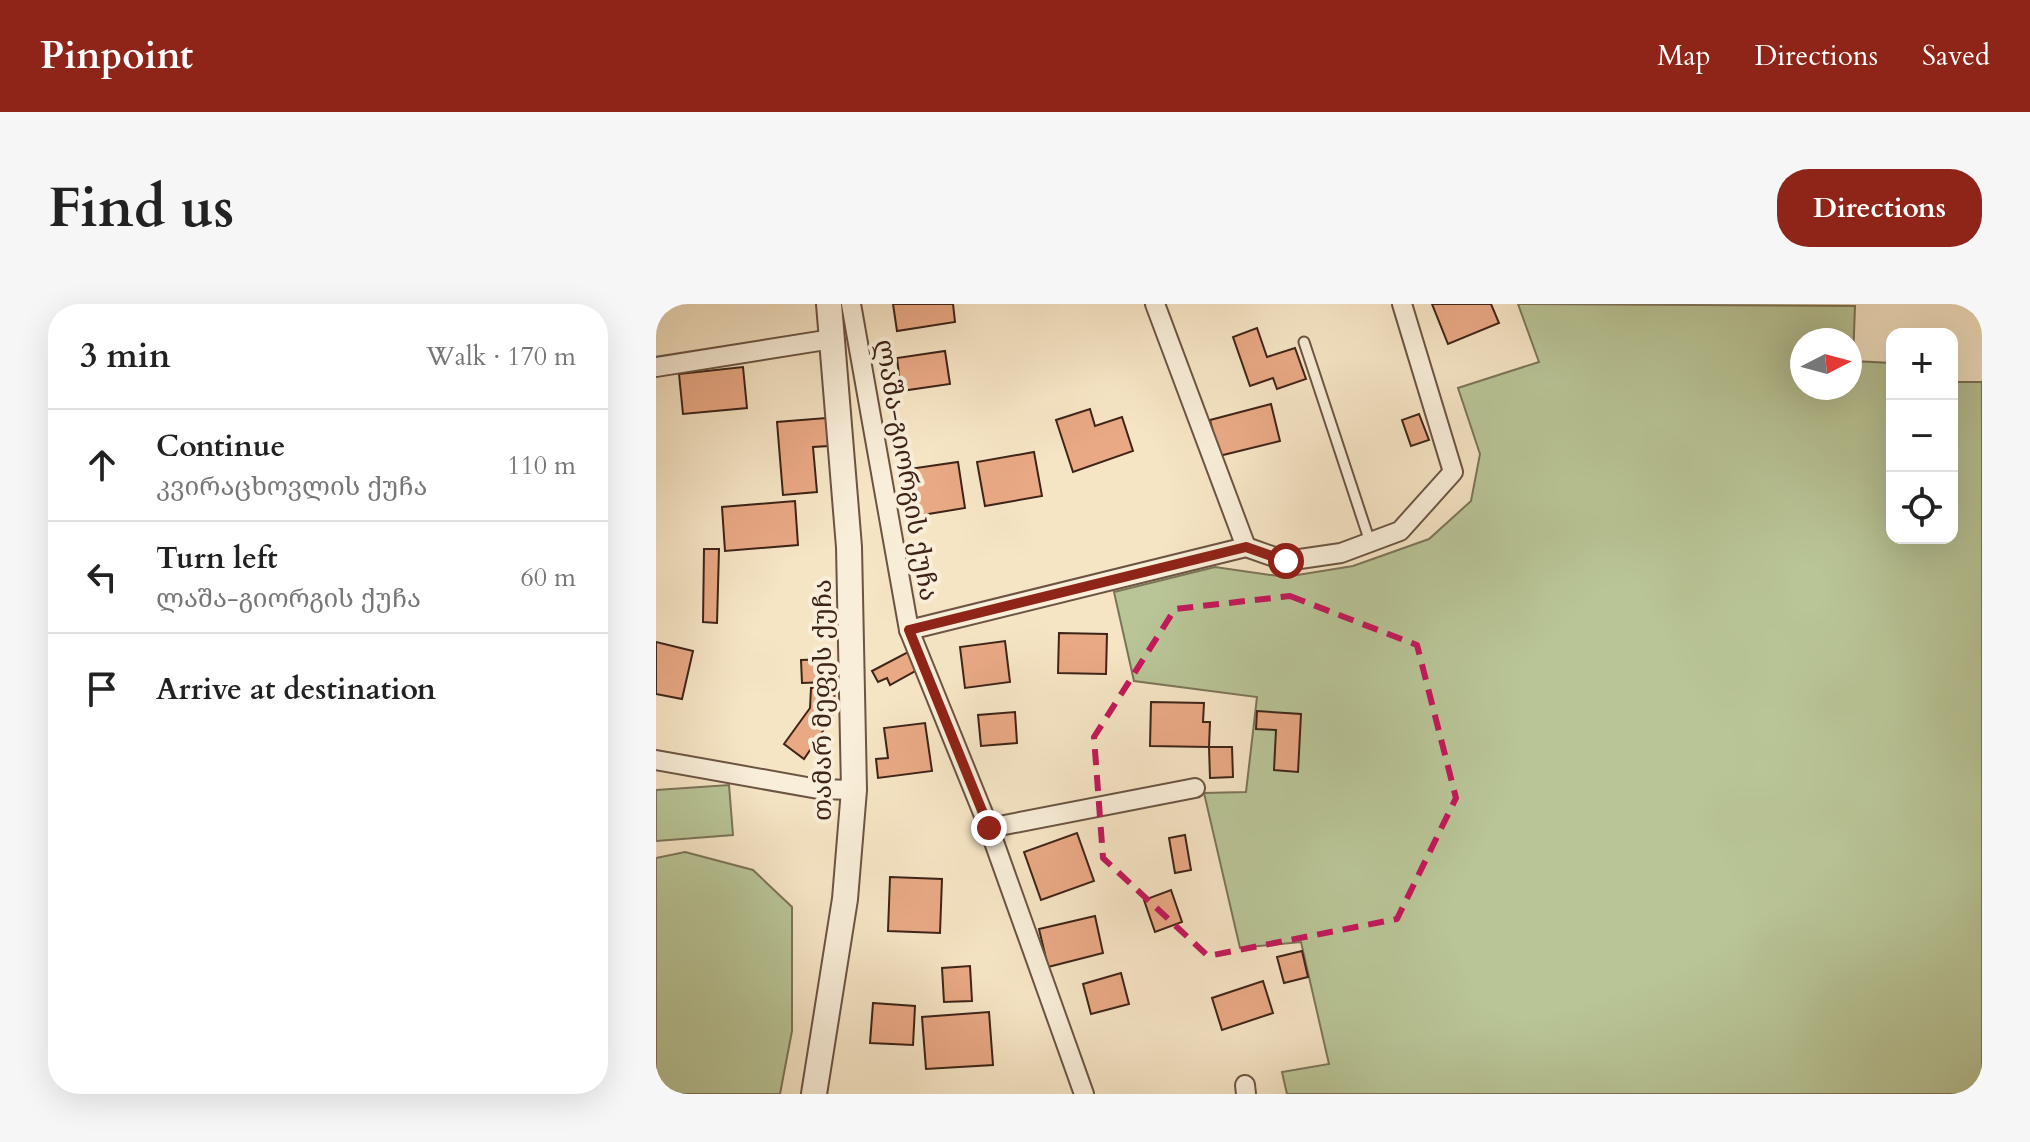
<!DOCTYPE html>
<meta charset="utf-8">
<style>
body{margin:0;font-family:Cardo,"Noto Serif Georgian",serif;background:#f6f6f6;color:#222}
.controls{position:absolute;right:24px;top:24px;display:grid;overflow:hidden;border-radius:16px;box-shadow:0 8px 32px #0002}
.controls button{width:72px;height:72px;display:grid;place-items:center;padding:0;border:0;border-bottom:2px solid #e0e0e0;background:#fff;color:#222;font:40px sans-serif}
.compass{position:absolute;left:1134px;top:24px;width:72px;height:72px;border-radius:50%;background:#fff;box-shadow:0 8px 32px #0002;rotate:84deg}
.stop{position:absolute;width:24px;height:24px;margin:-18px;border:6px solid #8f2418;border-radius:50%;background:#fff}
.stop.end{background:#8f2418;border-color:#fff;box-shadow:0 2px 8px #0008}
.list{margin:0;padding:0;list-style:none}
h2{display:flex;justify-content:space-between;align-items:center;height:104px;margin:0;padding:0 32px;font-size:34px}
h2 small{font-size:26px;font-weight:400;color:#767676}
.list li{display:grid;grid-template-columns:52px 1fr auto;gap:24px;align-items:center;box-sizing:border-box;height:112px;padding:0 32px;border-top:2px solid #e0e0e0}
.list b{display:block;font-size:30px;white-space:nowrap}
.list p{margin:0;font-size:26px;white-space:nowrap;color:#767676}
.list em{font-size:26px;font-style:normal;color:#767676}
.icon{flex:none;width:44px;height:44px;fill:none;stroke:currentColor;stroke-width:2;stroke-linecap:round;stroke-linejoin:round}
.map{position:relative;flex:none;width:1326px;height:790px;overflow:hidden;border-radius:32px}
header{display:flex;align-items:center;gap:48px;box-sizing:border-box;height:112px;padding:0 40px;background:#8f2418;color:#fff}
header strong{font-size:38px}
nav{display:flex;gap:44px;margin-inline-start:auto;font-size:28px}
.intro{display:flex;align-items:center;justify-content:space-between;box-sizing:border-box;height:192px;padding:0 48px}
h1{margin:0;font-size:56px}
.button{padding:20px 36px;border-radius:32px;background:#8f2418;color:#fff;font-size:28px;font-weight:700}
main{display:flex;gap:48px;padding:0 48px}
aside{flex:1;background:#fff;border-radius:32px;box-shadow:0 8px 32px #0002}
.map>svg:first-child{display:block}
</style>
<header>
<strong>Pinpoint</strong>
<nav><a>Map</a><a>Directions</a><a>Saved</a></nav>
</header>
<div class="intro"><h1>Find us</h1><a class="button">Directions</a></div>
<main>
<aside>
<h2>3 min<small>Walk · 170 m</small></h2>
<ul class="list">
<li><svg class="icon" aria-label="ahead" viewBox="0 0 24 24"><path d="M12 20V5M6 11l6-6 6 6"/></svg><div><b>Continue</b><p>კვირაცხოვლის ქუჩა</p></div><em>110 m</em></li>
<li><svg class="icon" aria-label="left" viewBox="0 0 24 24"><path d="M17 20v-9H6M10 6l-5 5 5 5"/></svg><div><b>Turn left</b><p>ლაშა-გიორგის ქუჩა</p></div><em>60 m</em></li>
<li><svg class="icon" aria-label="arrive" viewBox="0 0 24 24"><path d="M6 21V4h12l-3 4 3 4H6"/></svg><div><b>Arrive at destination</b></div></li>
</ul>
</aside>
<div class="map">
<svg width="1326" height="790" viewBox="0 0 1326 790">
<rect width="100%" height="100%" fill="#f6e5c5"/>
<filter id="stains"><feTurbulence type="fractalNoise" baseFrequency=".0025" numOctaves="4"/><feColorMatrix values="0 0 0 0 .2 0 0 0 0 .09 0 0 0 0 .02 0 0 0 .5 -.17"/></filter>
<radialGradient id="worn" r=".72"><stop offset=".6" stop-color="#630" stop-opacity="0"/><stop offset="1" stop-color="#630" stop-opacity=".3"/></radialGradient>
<!-- green -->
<g fill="#b9c597" stroke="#7c7458" stroke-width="2" fill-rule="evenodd">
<path d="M862 0 1199 2 1197 57 1236 59V234H1296V78H1326V790H631L626 768 673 760 645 638 584 644 548 489 590 488 601 393 478 377 458 288 559 263 629 273 697 262 773 235 815 197 824 150 802 84 883 58ZM1146 36H1194V84H1146Z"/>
<path d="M73 481 77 531 0 537V486Z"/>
<path d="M29 548 97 566 136 603V727L124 790H0V554Z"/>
</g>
<!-- building -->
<g fill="#e9a985" stroke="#3e2418" stroke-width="2">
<path d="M237 0H297L299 18 241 27Z"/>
<path d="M776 0H835L843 19 792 40Z"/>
<path d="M601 24 611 53 639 44 650 75 621 85 617 74 594 82 577 33Z"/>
<path d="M289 47 294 80 245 87 241 54Z"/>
<path d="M87 63 91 104 27 110 23 70Z"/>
<path d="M615 100 624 137 563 152 554 116Z"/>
<path d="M434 105 439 122 466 113 477 147 417 168 400 116Z"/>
<path d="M763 110 773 136 755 142 746 116Z"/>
<path d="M170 114 173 142 157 143 161 188 127 191 121 118Z"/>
<path d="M378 148 386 192 329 202 321 158Z"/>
<path d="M302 158 309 204 260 212 253 165Z"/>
<path d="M139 197 142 241 69 247 66 203Z"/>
<path d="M48 245H63L61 319 47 318Z"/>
<path d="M403 329 451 330 450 370 402 369Z"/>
<path d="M349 337 354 378 309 384 304 343Z"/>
<path d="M0 338 37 347 26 395 0 390Z"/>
<path d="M252 348 261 366 234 381 231 374 222 378 216 367Z"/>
<path d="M173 355V378L146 379 145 356Z"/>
<path d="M155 384H179L177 412 148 455 128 440 154 404Z"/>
<path d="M495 398 548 399 547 418H554L553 443 494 442Z"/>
<path d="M601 407 645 410 642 468 618 466 620 426 600 425Z"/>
<path d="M359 408 361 439 325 442 322 411Z"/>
<path d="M269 419 276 467 222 474 220 455 232 454 228 424Z"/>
<path d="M553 443H576L577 473 554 474Z"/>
<path d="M421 529 438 577 385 596 368 548Z"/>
<path d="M529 531 535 566 519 569 513 534Z"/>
<path d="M234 573 286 575 284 629 232 627Z"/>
<path d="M515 586 526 618 499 628 488 596Z"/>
<path d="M439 612 447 649 392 663 383 625Z"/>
<path d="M646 647 652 673 628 679 621 653Z"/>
<path d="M314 662 316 697 288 698 286 664Z"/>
<path d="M465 669 473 700 435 710 427 680Z"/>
<path d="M607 677 617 709 566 726 556 694Z"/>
<path d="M217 699 259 702 257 741 214 739Z"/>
<path d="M333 708 337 761 270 765 266 713Z"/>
</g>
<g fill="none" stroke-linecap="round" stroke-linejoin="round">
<defs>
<path id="service" d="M648 38 714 238"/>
<g id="minor">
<path d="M195 0 253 326 333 524 428 790"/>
<path d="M499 0 590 243"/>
<path d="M0 63 176 35"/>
<path d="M253 326 590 243 630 257 685 249 744 227 797 168 746 0"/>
<path d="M0 456 162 485 198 486"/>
<path d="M333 524 539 484"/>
<path d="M589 781 590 790"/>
</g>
<path id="tertiary" d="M158 790 189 595 198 486 193 243 173 0"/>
</defs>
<!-- service casing -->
<use href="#service" stroke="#6c5443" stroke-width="13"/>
<!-- minor casing -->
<use href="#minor" stroke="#6c5443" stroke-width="22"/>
<!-- tertiary casing -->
<use href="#tertiary" stroke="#6c5443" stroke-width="28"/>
<!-- service -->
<use href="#service" stroke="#f9eed9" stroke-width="9"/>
<!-- minor -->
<use href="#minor" stroke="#f9eed9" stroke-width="18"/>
<!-- tertiary -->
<use href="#tertiary" stroke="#f9eed9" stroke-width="24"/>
</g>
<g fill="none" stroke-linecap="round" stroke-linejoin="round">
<!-- route -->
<path stroke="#8f2418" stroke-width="10" d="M333 524 253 326 590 243 630 257"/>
</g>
<!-- marked area -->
<path fill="none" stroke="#c2185b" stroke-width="6" stroke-dasharray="16 10" stroke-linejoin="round" d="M634 292 761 341 800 494 741 615 552 652 447 554 438 433 519 305Z"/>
<g text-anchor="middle" stroke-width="8" stroke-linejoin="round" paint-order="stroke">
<!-- street labels -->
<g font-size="26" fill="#3e2418" stroke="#f9eed9">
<text transform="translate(251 166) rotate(80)" y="9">ლაშა-გიორგის ქუჩა</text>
<text transform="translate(166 396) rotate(-90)" y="9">თამარ მეფეს ქუჩა</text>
</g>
</g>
<rect width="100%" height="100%" filter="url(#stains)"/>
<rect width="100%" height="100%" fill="url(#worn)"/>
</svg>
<div class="controls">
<button>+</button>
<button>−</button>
<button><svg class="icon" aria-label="locate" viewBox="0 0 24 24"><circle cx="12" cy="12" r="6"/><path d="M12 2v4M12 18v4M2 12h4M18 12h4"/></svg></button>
</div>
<svg class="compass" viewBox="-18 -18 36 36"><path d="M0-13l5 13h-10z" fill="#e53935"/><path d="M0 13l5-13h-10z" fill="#767676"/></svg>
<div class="stop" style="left:630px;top:257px"></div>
<div class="stop end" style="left:333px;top:524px"></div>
</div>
</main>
